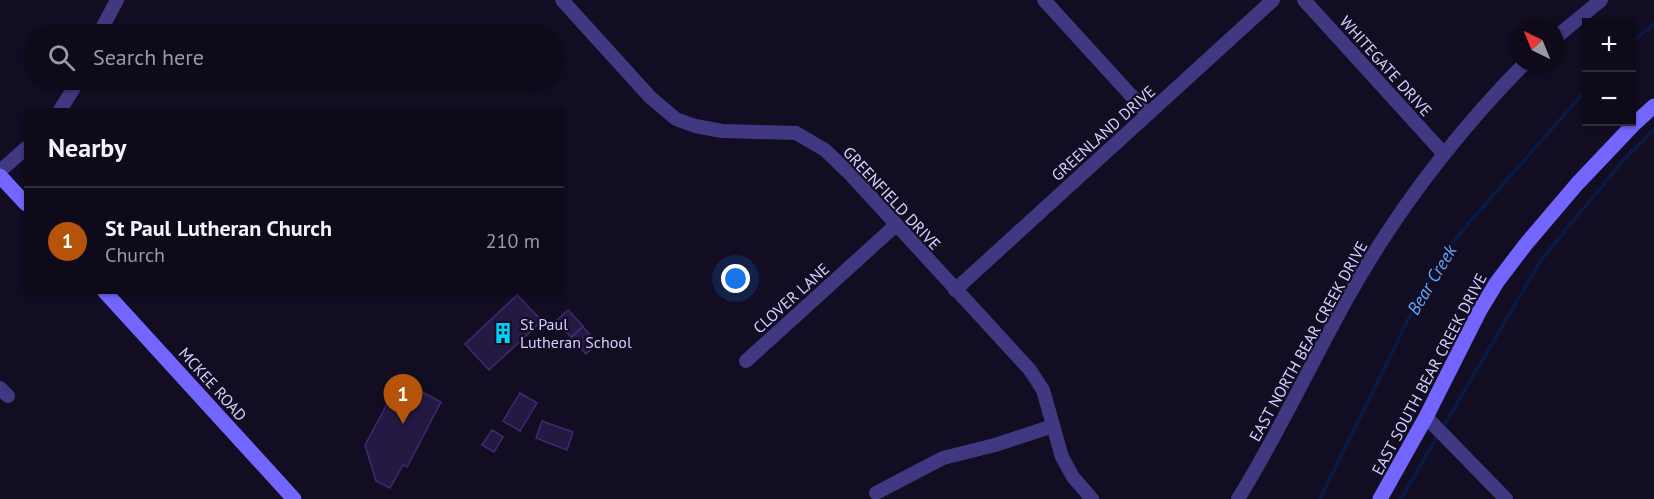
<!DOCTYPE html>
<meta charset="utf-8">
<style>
body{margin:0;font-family:"PT Sans",sans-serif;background:#1c1827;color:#f1f3f6}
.controls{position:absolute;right:18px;top:18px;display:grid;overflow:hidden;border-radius:0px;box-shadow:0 2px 4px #0004}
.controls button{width:54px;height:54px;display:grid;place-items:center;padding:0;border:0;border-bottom:2px solid #2e2b39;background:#0e0a1a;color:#f1f3f6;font:30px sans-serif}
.compass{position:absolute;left:1510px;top:18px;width:54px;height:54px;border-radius:50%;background:#0e0a1a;box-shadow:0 2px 4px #0004;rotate:317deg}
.you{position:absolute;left:736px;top:279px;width:21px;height:21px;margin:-15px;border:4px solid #fff;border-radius:50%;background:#1a73e8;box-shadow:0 0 0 9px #1a73e833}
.badge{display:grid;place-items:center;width:39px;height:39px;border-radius:50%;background:#b45309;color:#fff;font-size:20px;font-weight:700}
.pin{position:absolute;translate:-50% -50px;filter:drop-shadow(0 2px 3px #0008)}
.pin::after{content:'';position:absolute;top:32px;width:21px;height:18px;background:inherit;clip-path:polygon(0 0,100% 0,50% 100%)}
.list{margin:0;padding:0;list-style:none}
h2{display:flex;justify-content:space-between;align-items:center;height:78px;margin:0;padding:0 24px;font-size:26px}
h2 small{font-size:20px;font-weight:400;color:#9b9aa2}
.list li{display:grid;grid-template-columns:39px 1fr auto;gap:18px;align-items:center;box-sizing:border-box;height:108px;padding:0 24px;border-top:2px solid #2e2b39}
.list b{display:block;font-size:22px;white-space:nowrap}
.list p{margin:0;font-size:20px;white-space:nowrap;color:#9b9aa2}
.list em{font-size:20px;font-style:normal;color:#9b9aa2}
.icon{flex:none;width:33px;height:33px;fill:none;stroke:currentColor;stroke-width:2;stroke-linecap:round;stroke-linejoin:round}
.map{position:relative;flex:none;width:1654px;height:499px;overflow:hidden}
.search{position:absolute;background:#0e0a1a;box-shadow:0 2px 4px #0004;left:24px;top:24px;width:540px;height:66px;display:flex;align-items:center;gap:15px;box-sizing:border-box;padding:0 21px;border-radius:33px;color:#9b9aa2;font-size:22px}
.panel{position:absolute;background:#0e0a1a;box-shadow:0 2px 4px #0004;left:24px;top:108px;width:540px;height:186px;border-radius:0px}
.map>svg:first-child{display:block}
</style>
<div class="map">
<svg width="1654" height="499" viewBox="0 0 1654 499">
<rect width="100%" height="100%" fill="#120d22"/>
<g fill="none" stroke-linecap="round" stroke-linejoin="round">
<!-- stream -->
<g stroke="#09193f" stroke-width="4">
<path d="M1632 42 1654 24"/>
<path d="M1442 429 1541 260 1626 157 1654 130"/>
<path d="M1320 499 1428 279 1461 232 1586 90"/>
<path d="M1401 499 1438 435"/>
</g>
</g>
<!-- building -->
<g fill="#251943" stroke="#3d2b6f" stroke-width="1.5">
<path d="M517 295 542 321 489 370 465 344Z"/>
<path d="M568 310 583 326 571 337 556 321Z"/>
<path d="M583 327 598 343 586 354 571 338Z"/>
<path d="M400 380 441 402 407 467 403 465 390 488 376 481 365 445Z"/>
<path d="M520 393 537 403 520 431 503 421Z"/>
<path d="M542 421 573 432 567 450 536 438Z"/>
<path d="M492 430 503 437 494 452 482 445Z"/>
</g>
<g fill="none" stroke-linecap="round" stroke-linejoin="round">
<!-- street -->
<g stroke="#403881" stroke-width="14">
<path d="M562 0 650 97 676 119 695 126 722 131 796 133 825 150 850 174 1030 370 1043 390 1062 457 1073 477 1092 499"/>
<path d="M1044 0 1148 114"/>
<path d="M1304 0 1444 154"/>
<path d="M99 34 117 0"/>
<path d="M1555 38 1601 0"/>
<path d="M60 110 79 80"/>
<path d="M0 171 26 148"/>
<path d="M955 290 1273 0"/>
<path d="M746 361 896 225"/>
<path d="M0 388 8 396"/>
<path d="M1426 417 1506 499"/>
<path d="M876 493 943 458 995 445 1053 426"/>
<path d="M1238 499C1279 433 1311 363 1349 295 1397 210 1457 132 1525 63"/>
</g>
<!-- secondary -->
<g stroke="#7366ff" stroke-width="15">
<path d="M0 176 26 204"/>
<path d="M105 292 294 499"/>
<path d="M1380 499 1426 417 1480 310 1497 282 1526 244 1577 184 1633 125 1654 106"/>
</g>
</g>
<!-- icons -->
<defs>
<symbol id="building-bare" viewBox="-9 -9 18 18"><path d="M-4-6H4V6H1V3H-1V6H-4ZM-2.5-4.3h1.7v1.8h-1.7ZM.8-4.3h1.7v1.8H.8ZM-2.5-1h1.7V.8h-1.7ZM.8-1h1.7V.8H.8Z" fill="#00d0fa" stroke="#120d22" stroke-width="2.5" paint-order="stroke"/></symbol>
</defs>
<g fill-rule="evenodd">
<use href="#building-bare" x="488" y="318" width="30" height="30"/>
</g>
<g text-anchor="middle" stroke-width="4.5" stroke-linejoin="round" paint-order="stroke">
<!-- street labels -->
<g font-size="16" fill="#d7cfff" stroke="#120d22">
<text transform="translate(1386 66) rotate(48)" y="6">WHITEGATE DRIVE</text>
<text transform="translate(1103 133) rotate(-42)" y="6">GREENLAND DRIVE</text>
<text transform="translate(892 198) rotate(47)" y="6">GREENFIELD DRIVE</text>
<text transform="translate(791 298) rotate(-42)" y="6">CLOVER LANE</text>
<text transform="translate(1308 341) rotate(-61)" y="6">EAST NORTH BEAR CREEK DRIVE</text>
<text transform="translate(1429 374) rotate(-62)" y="6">EAST SOUTH BEAR CREEK DRIVE</text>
<text transform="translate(213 384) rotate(48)" y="6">MCKEE ROAD</text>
</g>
<!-- poi labels -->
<g font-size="16" fill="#d7cfff" stroke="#120d22" text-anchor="start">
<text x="520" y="330">St Paul<tspan x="520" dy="18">Lutheran School</tspan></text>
</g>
<!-- water labels -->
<g font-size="18" font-style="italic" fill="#5da9ff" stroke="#120d22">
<text transform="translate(1432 280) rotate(-59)" y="6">Bear Creek</text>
</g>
</g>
</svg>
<div class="controls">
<button>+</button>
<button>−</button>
</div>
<svg class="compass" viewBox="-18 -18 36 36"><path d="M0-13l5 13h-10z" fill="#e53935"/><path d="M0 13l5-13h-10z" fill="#9b9aa2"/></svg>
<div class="you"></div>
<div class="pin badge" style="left:403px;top:424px">1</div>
<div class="search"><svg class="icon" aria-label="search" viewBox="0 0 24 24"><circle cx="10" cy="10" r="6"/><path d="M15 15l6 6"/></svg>Search here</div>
<section class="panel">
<h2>Nearby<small></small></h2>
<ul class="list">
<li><span class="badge">1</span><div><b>St Paul Lutheran Church</b><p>Church</p></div><em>210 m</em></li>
</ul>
</section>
</div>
